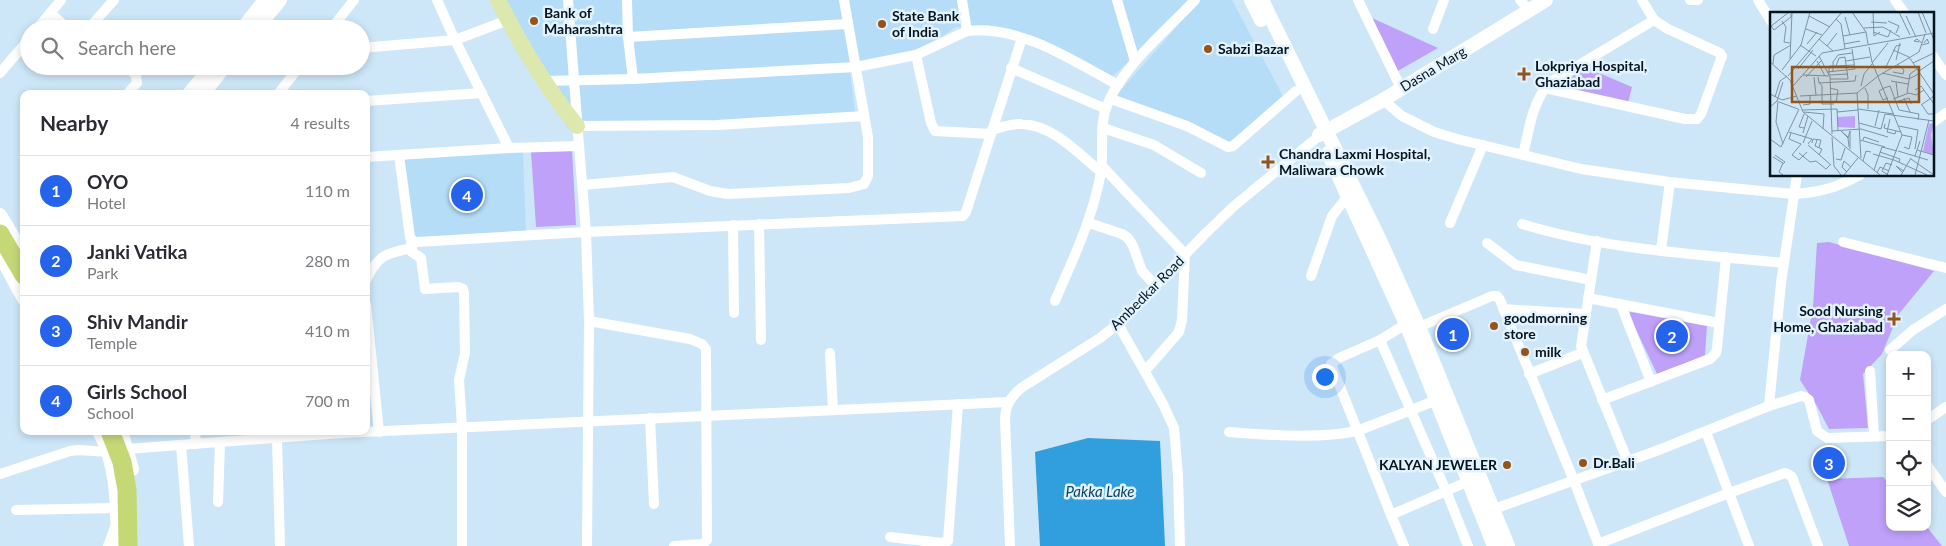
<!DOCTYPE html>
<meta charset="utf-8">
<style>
body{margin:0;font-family:Lato,sans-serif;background:#f7f7f7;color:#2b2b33}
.controls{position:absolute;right:15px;bottom:15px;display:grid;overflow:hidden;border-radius:10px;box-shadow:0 2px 8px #0003}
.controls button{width:45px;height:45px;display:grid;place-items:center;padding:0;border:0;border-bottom:1px solid #e1e1e2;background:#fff;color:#2b2b33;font:25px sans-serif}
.you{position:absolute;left:1324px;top:376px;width:18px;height:18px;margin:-12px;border:4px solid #fff;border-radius:50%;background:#1a73e8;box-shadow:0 0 0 8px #1a73e833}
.badge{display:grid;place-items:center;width:32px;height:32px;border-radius:50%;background:#2563eb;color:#fff;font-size:16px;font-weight:700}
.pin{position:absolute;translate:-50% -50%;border:2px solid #fff;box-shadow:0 1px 5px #0006}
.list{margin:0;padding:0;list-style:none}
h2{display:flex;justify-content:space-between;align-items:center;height:65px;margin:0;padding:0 20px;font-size:21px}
h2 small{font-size:16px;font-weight:400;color:#7c7c81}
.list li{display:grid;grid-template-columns:32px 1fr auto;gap:15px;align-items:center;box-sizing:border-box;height:70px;padding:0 20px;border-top:1px solid #e1e1e2}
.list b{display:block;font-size:19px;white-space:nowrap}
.list p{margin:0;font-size:16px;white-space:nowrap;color:#7c7c81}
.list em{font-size:16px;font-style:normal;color:#7c7c81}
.icon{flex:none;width:28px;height:28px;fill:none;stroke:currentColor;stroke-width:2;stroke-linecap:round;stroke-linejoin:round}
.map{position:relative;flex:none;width:1946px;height:546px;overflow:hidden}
.search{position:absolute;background:#fff;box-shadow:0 2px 8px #0003;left:20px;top:20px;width:350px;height:55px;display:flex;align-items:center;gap:12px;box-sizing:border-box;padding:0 18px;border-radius:28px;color:#7c7c81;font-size:19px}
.panel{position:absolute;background:#fff;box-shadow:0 2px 8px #0003;left:20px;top:90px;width:350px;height:345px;border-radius:10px}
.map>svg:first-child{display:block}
</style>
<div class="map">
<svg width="1946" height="546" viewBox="0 0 1946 546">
<rect width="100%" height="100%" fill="#cde7f9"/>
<!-- built -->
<g fill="#b5ddf8">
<path d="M501 0H1189L1140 52 1107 81 1028 45 983 29 956 27 937 40 917 49 849 63 856 120 568 129Z"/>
<path d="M1200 0H1232L1284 98 1228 143 1115 97Z"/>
<path d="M523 150 526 233 415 239 404 157Z"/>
</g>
<!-- green -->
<g fill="#bfa1f9">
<path d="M1372 18 1438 48 1396 72Z"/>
<path d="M1585 67 1632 87 1628 103 1558 88Z"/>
<path d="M572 149 576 225 536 227 531 151Z"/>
<path d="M1829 242 1934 271 1898 315 1882 354 1863 374 1868 428 1829 429 1817 406 1800 380 1813 307 1817 243Z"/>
<path d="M1631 312 1707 326 1705 355 1658 376 1628 313Z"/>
<path d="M1883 477 1890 484V527H1927L1942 546H1849L1827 479Z"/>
</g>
<!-- water -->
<path fill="#319fdd" d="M1088 438 1160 441 1165 546H1040L1035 452Z"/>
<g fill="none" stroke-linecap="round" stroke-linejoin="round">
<!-- street -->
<g stroke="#fff" stroke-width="10">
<path d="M437 0 455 40 509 148"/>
<path d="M568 0 579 146"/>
<path d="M627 0 628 37 633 79"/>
<path d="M1117 0 1135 61"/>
<path d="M1358 0 1401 88"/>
<path d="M1520 0 1529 10"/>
<path d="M1690 0H1698"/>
<path d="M1758 0 1771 21"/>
<path d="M1895 0 1905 14"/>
<path d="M50 13 69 29"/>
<path d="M261 22 273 29"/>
<path d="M89 28 114 0"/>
<path d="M37 29 61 0"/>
<path d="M331 29 354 0"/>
<path d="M1433 29 1444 0"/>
<path d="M967 31C1021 25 1073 61 1118 85"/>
<path d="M628 37 848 24"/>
<path d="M361 48 455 40 508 20"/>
<path d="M916 55 931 123 935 131 991 134 1022 38"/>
<path d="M1932 55 1946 75"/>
<path d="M125 66 136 75 137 83 127 94"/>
<path d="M1011 68 1106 109"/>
<path d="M0 73 29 39"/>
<path d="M544 81 633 79 856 67 916 55 967 31 962 0"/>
<path d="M1545 88 1685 119H1697L1701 114 1722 56 1720 53 1668 29 1654 20 1642 0"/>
<path d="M278 94 300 66"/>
<path d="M1111 99 1187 126 1228 147 1233 146 1296 91"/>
<path d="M1383 100 1402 116 1434 132 1457 139 1581 169 1669 182 1794 194C1822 192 1835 188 1860 175"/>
<path d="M366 101 482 93"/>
<path d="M1932 123 1946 113"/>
<path d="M577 126 717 125 864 116"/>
<path d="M1103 128 1154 145 1201 173"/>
<path d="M992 130C1002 127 1012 123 1022 124 1053 125 1079 154 1101 172"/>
<path d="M399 155 410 237 413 241 417 242 586 232 963 216 966 212 991 134"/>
<path d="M1523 155C1529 130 1532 103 1549 83L1654 20"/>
<path d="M366 157 509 148 579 146 586 232 589 321 587 546"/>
<path d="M1101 165 1185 254 1182 320 1179 332 1145 371"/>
<path d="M583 185 673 177 710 191 728 194 849 188 864 184 868 176V137L844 0"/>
<path d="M1089 223 1122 234 1128 238 1133 246 1142 271 1155 285"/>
<path d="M1450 223 1483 145"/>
<path d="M759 224 761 340"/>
<path d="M1522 224C1606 250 1697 254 1784 263"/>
<path d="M733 225 734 313"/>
<path d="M411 239 412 252 421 258 425 289 458 287 463 289 464 293 465 353 459 380 462 427V546"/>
<path d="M1597 241 1581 346 1628 462"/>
<path d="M1843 242 1946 268"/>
<path d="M1487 243 1516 265 1591 280"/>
<path d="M1661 250 1670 182"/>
<path d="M1311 276 1332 216 1347 197"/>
<path d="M366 280C379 254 385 254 412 248"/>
<path d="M1588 298 1719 323"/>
<path d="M1055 301C1073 259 1093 218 1101 172 1104 152 1099 128 1106 108 1121 67 1165 32 1195 0"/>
<path d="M366 304 379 432"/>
<path d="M1621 305 1651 382"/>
<path d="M1503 309 1585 314"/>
<path d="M589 321 690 339 702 344 706 349 707 540 703 544 674 546"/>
<path d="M1118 324 1163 404 1174 428 1178 475 1180 546"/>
<path d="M1406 324 1380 340 1339 358 1331 364 1391 515 1469 481"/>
<path d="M1419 327 1492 296H1497L1500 300 1574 481 1599 546"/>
<path d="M1380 340 1447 493 1468 546"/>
<path d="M1890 350 1913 330 1946 309"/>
<path d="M830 353 833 410"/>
<path d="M1870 371 1874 436"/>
<path d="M1529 374 1582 353"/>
<path d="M1602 400 1710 359 1716 353 1717 348 1726 257"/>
<path d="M1769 406 1781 283 1797 175"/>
<path d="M650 418 654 504"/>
<path d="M1927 420 1946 407"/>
<path d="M195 431 196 444"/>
<path d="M1229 432C1266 435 1321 439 1357 431L1437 400"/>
<path d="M1706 432 1749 546"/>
<path d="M277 439 280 546"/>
<path d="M181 445 189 546"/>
<path d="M127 449 341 433 1008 402"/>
<path d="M1927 465 1946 492"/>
<path d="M0 474 70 451 78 450 109 452"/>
<path d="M218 502 220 443"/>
<path d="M1494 509 1656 451 1769 406 1801 396 1805 397 1809 400 1817 431 1827 438 1890 436"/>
<path d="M16 510 116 508"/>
<path d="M1391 515 1404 546"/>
<path d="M890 537 942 543 948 541 958 404"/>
<path d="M1598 544 1729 493 1785 473 1788 474 1792 477 1818 546"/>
<path d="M108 546 115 527"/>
<path d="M1010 546 1005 418C1006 404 1011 397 1021 388L1100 338 1118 324 1205 234 1234 206 1319 136"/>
</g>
<!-- secondary -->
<g stroke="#fff" stroke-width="14">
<path d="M1251 0 1261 20"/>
<path d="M1262 0 1379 238 1419 327 1508 546"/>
<path d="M242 29 265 0"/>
<path d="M256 29 280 0"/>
<path d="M189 94 212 66"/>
<path d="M203 94 225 66"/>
<path d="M1319 135 1383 100 1546 0"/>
<path d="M1328 153 1406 324 1494 546"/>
<path d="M0 215 24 255"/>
<path d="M0 255 24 299"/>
<path d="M99 431C118 465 117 508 118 546"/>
<path d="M121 431 132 469"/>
</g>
<!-- primary -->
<path stroke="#dce8ad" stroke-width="16" d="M498 0C520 44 546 88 577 126"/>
<!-- highway -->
<g stroke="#c4d976" stroke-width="19">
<path d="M0 234 24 275"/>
<path d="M110 431 122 462 127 490 128 546"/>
</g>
</g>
<!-- markers -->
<g fill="#93551a" stroke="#e2f2ff" stroke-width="2">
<circle cx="534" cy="21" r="5"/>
<circle cx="882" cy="24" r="5"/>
<circle cx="1208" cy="49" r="5"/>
<path d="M1521.5 66.5h5v5h5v5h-5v5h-5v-5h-5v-5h5z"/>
<path d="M1265.5 154.5h5v5h5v5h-5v5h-5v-5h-5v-5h5z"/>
<path d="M1891.5 311.5h5v5h5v5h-5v5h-5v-5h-5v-5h5z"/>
<circle cx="1494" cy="326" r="5"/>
<circle cx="1525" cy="352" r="5"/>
<circle cx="1583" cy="463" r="5"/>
<circle cx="1507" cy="465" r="5"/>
</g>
<g text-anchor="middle" stroke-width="5" stroke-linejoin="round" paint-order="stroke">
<!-- poi labels -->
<g font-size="14" font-weight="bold" fill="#05151f" stroke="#e2f2ff" text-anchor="start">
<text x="544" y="18">Bank of<tspan x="544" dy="16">Maharashtra</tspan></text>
<text x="892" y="21">State Bank<tspan x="892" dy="16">of India</tspan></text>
<text x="1218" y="54">Sabzi Bazar</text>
<text x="1535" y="71">Lokpriya Hospital,<tspan x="1535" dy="16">Ghaziabad</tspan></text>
<text x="1279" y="159">Chandra Laxmi Hospital,<tspan x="1279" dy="16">Maliwara Chowk</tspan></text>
<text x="1883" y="316" text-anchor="end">Sood Nursing<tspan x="1883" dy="16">Home, Ghaziabad</tspan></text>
<text x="1504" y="323">goodmorning<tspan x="1504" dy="16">store</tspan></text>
<text x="1535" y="357">milk</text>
<text x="1593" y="468">Dr.Bali</text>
<text x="1497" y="470" text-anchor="end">KALYAN JEWELER</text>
</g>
<!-- street labels -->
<g font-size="14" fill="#05151f" stroke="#e2f2ff">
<text transform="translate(1433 69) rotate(-31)" y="5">Dasna Marg</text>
<text transform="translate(1147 293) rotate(-45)" y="5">Ambedkar Road</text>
</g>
<!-- water labels -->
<g font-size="15" font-style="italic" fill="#084464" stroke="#e2f2ff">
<text x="1100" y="497">Pakka Lake</text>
</g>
</g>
<!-- overview -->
<g transform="translate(1770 12)">
<rect width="164" height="164" fill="#cde7f9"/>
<path d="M85 104V116L68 115 67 105ZM164 111 161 123 164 143 153 139 159 112Z" fill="#bfa1f9"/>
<path fill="none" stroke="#7d93a2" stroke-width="1" d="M82 0 96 20 98 32M103 0 104 24 110 20M129 0 140 23M148 0 156 21M152 0 164 28M39 4 60 15M136 4 146 25M75 5 80 23M66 7 71 12 75 37M12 9 16 15 14 30 20 31M118 9 129 14 126 21M101 10 117 11M1 14 4 18 21 5V2M0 15 19 0M94 16 113 15 130 25M36 17 52 23M103 20 118 25 121 18M73 24 96 20M49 27 63 39M149 30 144 29 147 27 152 31M37 32 47 20M74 32 90 29M30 33 46 44M152 33 159 31 157 27 154 31M57 34 67 21M99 35 102 50 132 123 117 163M123 38 139 45M49 44 59 63M139 45 164 82M20 47 22 0M126 48 130 31M47 49 55 64M76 49 100 45M0 50 20 68 33 100 110 163M102 51 118 31M143 51 164 41M3 52 4 43 21 33M66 54 84 53M28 57 43 38M115 57 126 34 131 33M12 58 31 33 40 0M149 59 164 49M57 60 85 57 82 37M63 60V50L68 43 82 41M123 60 133 62 134 58 127 52M112 61 139 67 150 61M59 62V54H66L69 46 75 45 78 67H60M33 63 60 64 62 122M59 63 78 62M18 64 72 0M36 65 51 49M44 65 46 83M48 65 49 71 85 69 86 63M121 69 138 72M49 70 52 74V92H64M126 70 128 85M23 74 52 41 164 21M91 74 94 62 102 52M60 76 68 78 66 91M95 76 98 83V97M114 76 120 74 129 98 149 102 148 108M114 76 109 79 113 88 118 86M145 78 151 74 164 92M137 81 140 62 147 57M0 82 12 88 27 84M30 84 88 81M5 85 10 69 17 64M134 86 140 100M123 87 139 81 146 83 154 78M8 89 6 110 13 132M9 90 28 97M126 90 139 86 141 92M33 93 40 92V83M151 93 164 84M152 93 158 102H164M0 95 7 89 13 70M88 97 124 102M32 98 67 97 68 119M34 100 54 102 53 117M67 100 88 98M120 107 117 120 125 122 126 119M89 111 111 117 115 102 164 109M115 112 114 116 131 120M105 114 109 98M129 114 148 118 145 137M34 116 29 115 34 102M62 119 91 117 118 125M19 120 42 127 38 132M21 121 19 127 31 132 22 143 29 148 37 140M33 121 38 104M132 123 142 125 139 137 134 135M62 125 64 154 71 163M78 126 71 119 78 125M0 127 11 135 29 97M47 128 45 134 52 137 49 143M90 128 115 135M93 128 94 125 109 130M33 131 42 109M42 131 43 127 51 128 49 136M38 133 61 153M79 135 78 126 80 119V137M147 138 164 143M128 139 158 148M110 140 130 147 129 150M29 141 40 150 46 149 56 157 60 153M103 142 124 148M5 143 15 150 13 152M145 144 150 129M3 145 13 151 9 160 13 163M91 146 87 81 108 64 149 40 155 22M66 147 71 148 75 136M141 147 164 163M124 148 157 163M93 149 96 139 101 140M104 158 112 135 127 139M77 160 72 155 74 149 81 155M107 161 110 155 119 159M133 161 126 154 134 159M74 163 88 146M118 163 112 159 116 151 122 153M131 163 141 146M145 163 159 108"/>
<path fill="#93551a" fill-opacity="0.15" stroke="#93551a" stroke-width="2.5" d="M22 55H149V90H22Z"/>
<rect width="164" height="164" fill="none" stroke="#05151f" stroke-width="2.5"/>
</g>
</svg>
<div class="controls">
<button>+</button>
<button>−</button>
<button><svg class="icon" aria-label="locate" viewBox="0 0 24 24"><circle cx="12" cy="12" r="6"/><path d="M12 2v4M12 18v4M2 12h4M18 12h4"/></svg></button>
<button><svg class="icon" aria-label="layers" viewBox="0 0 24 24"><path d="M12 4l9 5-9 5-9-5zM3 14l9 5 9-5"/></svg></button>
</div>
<div class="you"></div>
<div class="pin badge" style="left:1453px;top:334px">1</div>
<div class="pin badge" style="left:1672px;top:336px">2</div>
<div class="pin badge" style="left:1829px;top:463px">3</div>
<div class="pin badge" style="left:467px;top:195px">4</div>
<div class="search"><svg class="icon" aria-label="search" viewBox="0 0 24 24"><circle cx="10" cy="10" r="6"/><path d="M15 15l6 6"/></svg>Search here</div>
<section class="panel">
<h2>Nearby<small>4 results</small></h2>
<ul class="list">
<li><span class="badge">1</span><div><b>OYO</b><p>Hotel</p></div><em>110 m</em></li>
<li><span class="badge">2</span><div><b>Janki Vatika</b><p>Park</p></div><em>280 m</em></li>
<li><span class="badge">3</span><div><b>Shiv Mandir</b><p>Temple</p></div><em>410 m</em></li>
<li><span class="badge">4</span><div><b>Girls School</b><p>School</p></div><em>700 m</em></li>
</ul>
</section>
</div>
